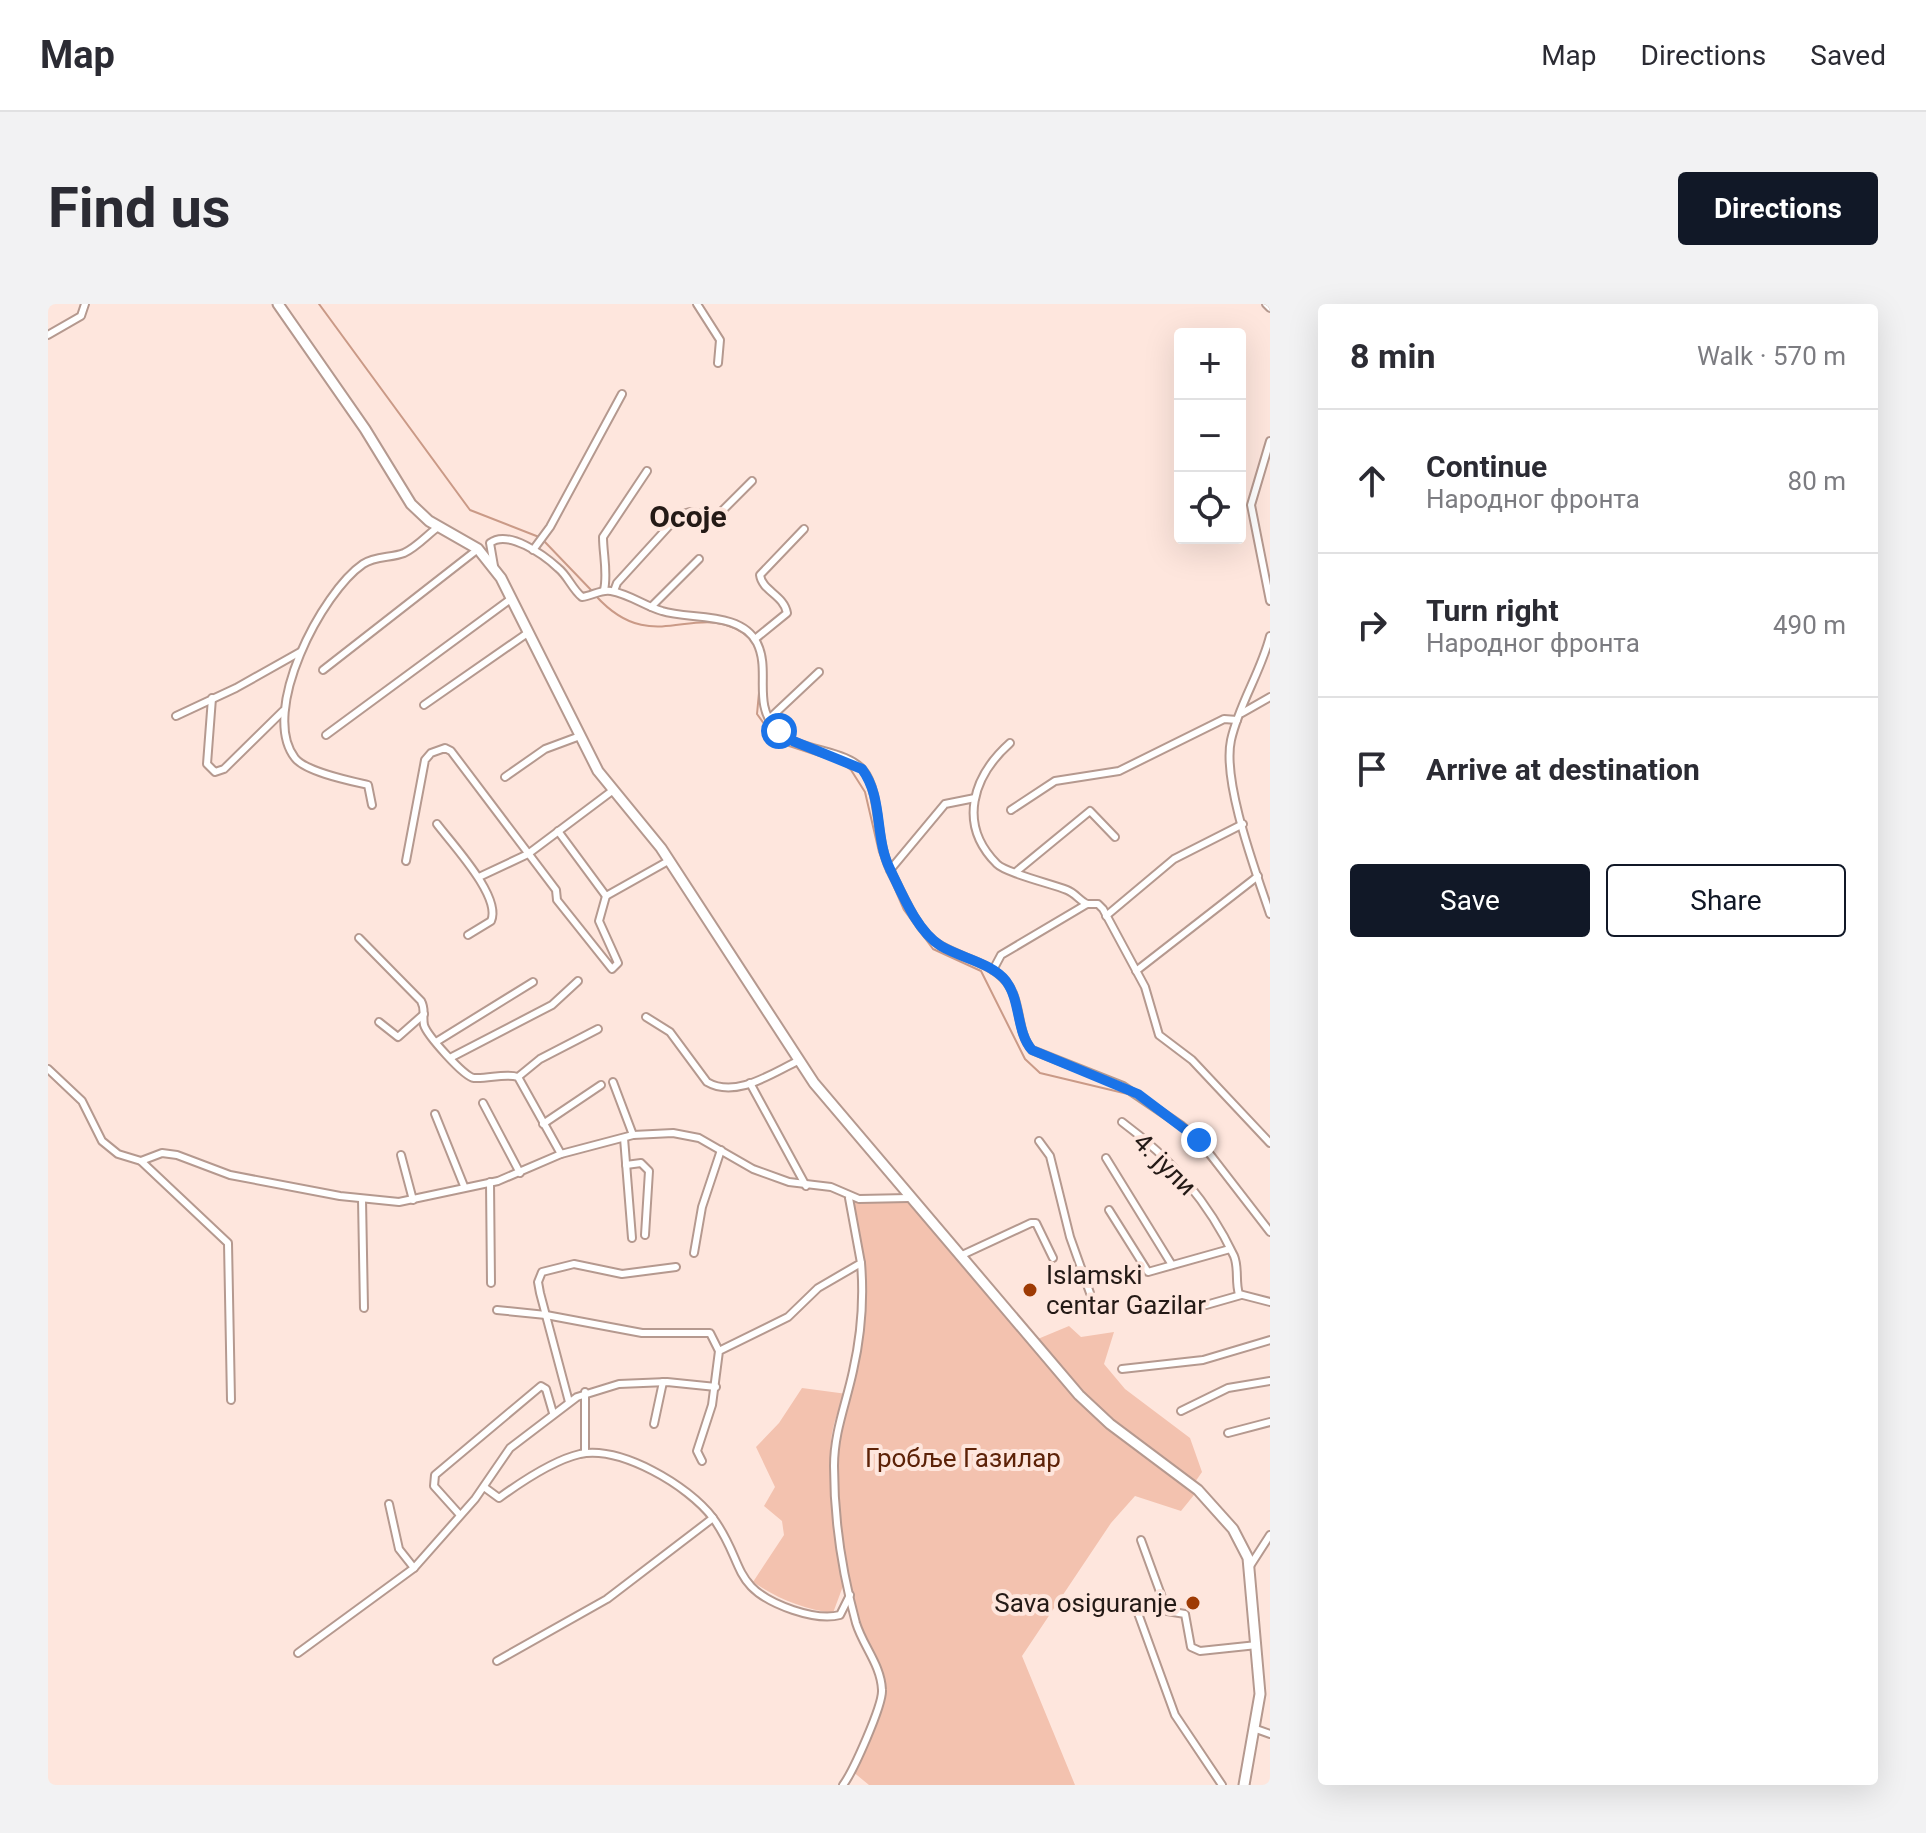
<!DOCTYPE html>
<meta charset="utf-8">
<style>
body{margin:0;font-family:Roboto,sans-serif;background:#f2f2f3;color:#2b2b33}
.controls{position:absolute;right:24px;top:24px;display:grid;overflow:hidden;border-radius:8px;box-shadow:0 8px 32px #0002}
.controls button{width:72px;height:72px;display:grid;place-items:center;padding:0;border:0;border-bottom:2px solid #e1e1e2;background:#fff;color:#2b2b33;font:40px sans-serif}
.stop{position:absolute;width:24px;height:24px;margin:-18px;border:6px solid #1a73e8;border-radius:50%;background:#fff}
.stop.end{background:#1a73e8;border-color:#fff;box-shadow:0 2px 8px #0008}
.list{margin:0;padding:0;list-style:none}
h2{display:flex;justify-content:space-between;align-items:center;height:104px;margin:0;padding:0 32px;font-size:34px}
h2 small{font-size:26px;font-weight:400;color:#7c7c81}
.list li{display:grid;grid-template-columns:52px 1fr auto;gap:24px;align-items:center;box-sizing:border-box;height:144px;padding:0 32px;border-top:2px solid #e1e1e2}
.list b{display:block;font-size:30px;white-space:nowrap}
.list p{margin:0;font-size:26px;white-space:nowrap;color:#7c7c81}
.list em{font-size:26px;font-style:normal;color:#7c7c81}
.actions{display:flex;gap:16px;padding:24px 32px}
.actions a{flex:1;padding:18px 0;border:2px solid #111827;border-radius:8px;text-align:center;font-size:28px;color:#111827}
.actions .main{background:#111827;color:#fff}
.icon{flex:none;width:44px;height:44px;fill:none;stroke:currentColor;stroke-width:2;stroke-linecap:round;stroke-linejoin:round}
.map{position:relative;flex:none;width:1222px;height:1481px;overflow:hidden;border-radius:8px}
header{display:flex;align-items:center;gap:48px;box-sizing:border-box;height:112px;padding:0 40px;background:#fff;border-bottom:2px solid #e1e1e2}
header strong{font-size:38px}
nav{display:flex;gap:44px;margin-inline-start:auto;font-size:28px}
.intro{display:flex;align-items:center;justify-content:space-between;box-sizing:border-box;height:192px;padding:0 48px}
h1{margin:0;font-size:56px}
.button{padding:20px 36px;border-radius:8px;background:#111827;color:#fff;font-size:28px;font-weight:700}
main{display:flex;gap:48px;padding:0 48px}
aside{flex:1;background:#fff;border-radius:8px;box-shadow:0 8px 32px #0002}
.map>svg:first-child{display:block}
</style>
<header>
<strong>Map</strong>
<nav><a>Map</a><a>Directions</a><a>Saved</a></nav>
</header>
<div class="intro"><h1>Find us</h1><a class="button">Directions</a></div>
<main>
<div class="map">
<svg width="1222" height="1481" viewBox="0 0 1222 1481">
<rect width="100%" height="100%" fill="#fee6dd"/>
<!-- green -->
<path fill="#f3c2af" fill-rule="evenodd" d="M801 894H861L985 1037 1021 1022 1033 1033 1066 1028 1056 1060 1077 1085 1142 1134 1154 1168 1145 1181 1150 1186 1133 1207 1087 1192 1063 1219 974 1352 1027 1481H821L804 1467 834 1382 813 1332 789 1231 795 1282 785 1309C755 1305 730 1295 705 1278L736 1231 734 1217 716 1202 727 1183 708 1143 731 1119 754 1084 799 1090 805 1069 815 984ZM795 1097 786 1163V1194C782 1159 778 1129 795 1097Z"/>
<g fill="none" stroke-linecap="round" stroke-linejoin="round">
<!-- stream -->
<g stroke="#ca9a87" stroke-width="2">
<path d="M271 0 422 206 491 233"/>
<path d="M496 237 544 287"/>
<path d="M548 292C607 357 649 291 702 334"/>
<path d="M710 350 712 372"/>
<path d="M712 378 709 410 729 438 793 459 803 466 817 488 831 548 856 606 885 645 933 667 977 755 992 769 1084 791"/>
<path d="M1122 817C1156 843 1179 880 1207 913"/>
</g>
<defs>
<g id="minor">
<path d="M649 0 672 36 670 59"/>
<path d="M1218 0 1222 4"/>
<path d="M0 31 33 12 37 0"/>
<path d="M1222 137 1203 201 1222 297"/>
<path d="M485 246 502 223 574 90"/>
<path d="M446 262 442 239C460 225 496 251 510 264 520 272 524 285 534 293 544 292 553 285 563 287 581 290 597 302 614 307 642 316 693 307 709 339 723 367 704 399 728 425 751 449 796 444 815 466 834 489 826 537 844 570 856 592 868 625 890 640 910 653 938 657 955 674 975 694 967 727 984 746L1075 782 1134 822 1151 836 1222 928"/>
<path d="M556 286C560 269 555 250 555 233L599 167"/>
<path d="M566 287 569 279 631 211 642 208 669 212 704 177"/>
<path d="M603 303 651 255"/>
<path d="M1222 332C1213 368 1191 400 1183 436 1174 478 1208 568 1222 610"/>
<path d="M707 335 739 309C736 291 714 287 712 271L756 225"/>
<path d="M275 366 430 245"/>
<path d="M164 394 159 460 167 468 176 465 235 407"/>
<path d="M376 401 481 328"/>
<path d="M1194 409 1222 393"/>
<path d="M128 412 188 384 252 348"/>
<path d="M721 415 771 368"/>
<path d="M278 431 464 294"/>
<path d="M962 439C925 472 909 520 949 560 958 569 1004 580 1019 586 1027 589 1031 596 1039 600"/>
<path d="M457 473 497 445 532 432"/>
<path d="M324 501 320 481C303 477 258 468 247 454 211 408 274 288 315 260 327 252 343 254 356 249 369 243 379 231 390 223"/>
<path d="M963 506 1007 477 1071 467 1176 415 1189 416"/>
<path d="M389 520C404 540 454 593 443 617L420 631"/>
<path d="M510 527 558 592 622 556"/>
<path d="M358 557 377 456 383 449 397 444 403 447 508 586 509 596 564 665 570 659 551 617 558 592"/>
<path d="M842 566 897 500 927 494"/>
<path d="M969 567 1042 507 1067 533"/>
<path d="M431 573 480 550 564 487"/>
<path d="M1039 600H1050L1055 605 1097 683 1111 731 1144 756 1222 839"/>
<path d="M1058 612 1126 555 1195 520"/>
<path d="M311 634 373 697C378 706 374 711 376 721 379 731 416 773 426 774 441 775 457 769 470 773L513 850"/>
<path d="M945 666 953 651 1039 600"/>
<path d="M1088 667 1210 572"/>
<path d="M598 713 622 728 659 778C688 795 724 769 750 757"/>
<path d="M331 718 350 733 376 710"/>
<path d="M388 738 485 678"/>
<path d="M402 754 504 701 530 677"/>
<path d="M0 765 34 797 54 837 70 850 93 857 180 939 183 1096"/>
<path d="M470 773 492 755 550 725"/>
<path d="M565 778 585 831"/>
<path d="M702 779 758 882"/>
<path d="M435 799 472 869"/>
<path d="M387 810 416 882"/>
<path d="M1074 818C1123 854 1160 897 1186 952 1191 964 1187 978 1191 990L1222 998"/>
<path d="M495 820 553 781"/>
<path d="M576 834 584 934"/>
<path d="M991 837 1002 852 1022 933 1042 989"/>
<path d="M353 851 365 896"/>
<path d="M1058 854 1124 961"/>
<path d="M93 857 114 849 129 851 182 871 292 892 351 898 450 877 513 850 585 831 625 829 651 834 705 865 741 878 783 883 811 895 861 894"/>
<path d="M578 861 593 859 601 867 597 931"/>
<path d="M442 878 443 979"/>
<path d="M314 895 316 1004"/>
<path d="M1061 906 1100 968 1182 945"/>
<path d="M646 949 654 903 673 846"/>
<path d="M912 952 983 919H988L1005 954"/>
<path d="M449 1006 498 1011 594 1029H662L671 1047"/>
<path d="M1083 1007 1158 1001 1193 991"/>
<path d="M1074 1065 1155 1056 1222 1036"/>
<path d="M537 1088V1149"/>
<path d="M521 1098 492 989 490 978 494 968 526 960 574 970 628 963"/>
<path d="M1133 1107 1180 1084 1222 1077"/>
<path d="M606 1120 615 1078"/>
<path d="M1180 1129 1222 1118"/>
<path d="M654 1157 649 1147 664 1101 671 1047 740 1013 770 984 813 959 801 894"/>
<path d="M436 1183 451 1194C473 1178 506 1156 532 1150 573 1142 640 1181 665 1214 698 1259 681 1284 745 1306 760 1311 777 1315 792 1311L802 1291"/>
<path d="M341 1200 351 1245 366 1264"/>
<path d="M412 1211 386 1182 387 1171 493 1082 498 1085 505 1109"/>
<path d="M1093 1236 1119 1307 1137 1310 1143 1343 1152 1347 1209 1341"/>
<path d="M1202 1262 1222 1231"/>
<path d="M1087 1301 1127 1411 1174 1481"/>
<path d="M250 1349 366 1264 427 1195 462 1144 529 1093 571 1080 619 1078 668 1083"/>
<path d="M449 1357 559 1295 665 1214"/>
<path d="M1208 1425 1222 1430"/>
<path d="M795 1481C805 1468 835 1401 834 1386 833 1361 815 1342 808 1319 794 1268 786 1214 786 1162 786 1128 798 1100 805 1067 813 1032 816 995 813 959"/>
</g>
<path id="secondary" d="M230 0 317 125 363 200 381 217 430 245 453 274 550 467 613 544 766 779 1031 1091 1062 1120 1150 1186 1185 1225 1200 1254 1212 1390 1196 1481"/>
</defs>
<!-- minor casing -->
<use href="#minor" stroke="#b5998f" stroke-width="10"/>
<!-- secondary casing -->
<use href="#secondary" stroke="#b5998f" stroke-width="13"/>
<!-- minor -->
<use href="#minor" stroke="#fff" stroke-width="6"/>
<!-- secondary -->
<use href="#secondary" stroke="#fff" stroke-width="9"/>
</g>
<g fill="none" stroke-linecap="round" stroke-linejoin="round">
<!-- route -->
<path stroke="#1a73e8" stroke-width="10" d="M731 427 745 437 814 465C836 495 826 533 842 565 854 590 869 627 893 642 913 654 944 659 958 677 973 697 968 728 984 746L1090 790 1151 836"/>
</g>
<!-- markers -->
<g fill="#9e3a03" stroke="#fee6dd" stroke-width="3">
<circle cx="982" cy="986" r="8"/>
<circle cx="1145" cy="1299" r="8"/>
</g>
<g text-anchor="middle" stroke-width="8" stroke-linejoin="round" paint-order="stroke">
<!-- street labels -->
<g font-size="26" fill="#241a16" stroke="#fee6dd">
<text transform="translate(1117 860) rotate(45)" y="9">4. јули</text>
</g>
<!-- poi labels -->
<g font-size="26" fill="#241a16" stroke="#fee6dd" text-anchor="start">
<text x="998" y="980">Islamski<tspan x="998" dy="30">centar Gazilar</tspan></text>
<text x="1129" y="1308" text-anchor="end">Sava osiguranje</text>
</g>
<!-- park labels -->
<g font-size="26" fill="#5d2208" stroke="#fee6dd">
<text x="915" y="1163">Гробље Газилар</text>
</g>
<!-- quarter labels -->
<g font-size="30" font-weight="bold" fill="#241a16" stroke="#fee6dd">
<text x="640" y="223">Осоје</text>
</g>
</g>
</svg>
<div class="controls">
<button>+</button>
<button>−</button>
<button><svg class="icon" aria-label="locate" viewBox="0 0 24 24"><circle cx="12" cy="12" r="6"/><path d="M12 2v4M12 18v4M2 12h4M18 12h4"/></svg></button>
</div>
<div class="stop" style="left:731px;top:427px"></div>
<div class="stop end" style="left:1151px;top:836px"></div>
</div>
<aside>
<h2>8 min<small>Walk · 570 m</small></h2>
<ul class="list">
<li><svg class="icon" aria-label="ahead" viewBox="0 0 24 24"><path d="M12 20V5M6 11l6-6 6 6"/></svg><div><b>Continue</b><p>Народног фронта</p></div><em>80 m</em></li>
<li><svg class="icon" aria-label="right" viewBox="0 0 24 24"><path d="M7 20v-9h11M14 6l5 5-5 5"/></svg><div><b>Turn right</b><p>Народног фронта</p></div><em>490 m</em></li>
<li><svg class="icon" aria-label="arrive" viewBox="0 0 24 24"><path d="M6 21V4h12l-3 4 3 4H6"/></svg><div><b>Arrive at destination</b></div></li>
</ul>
<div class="actions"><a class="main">Save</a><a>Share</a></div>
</aside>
</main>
